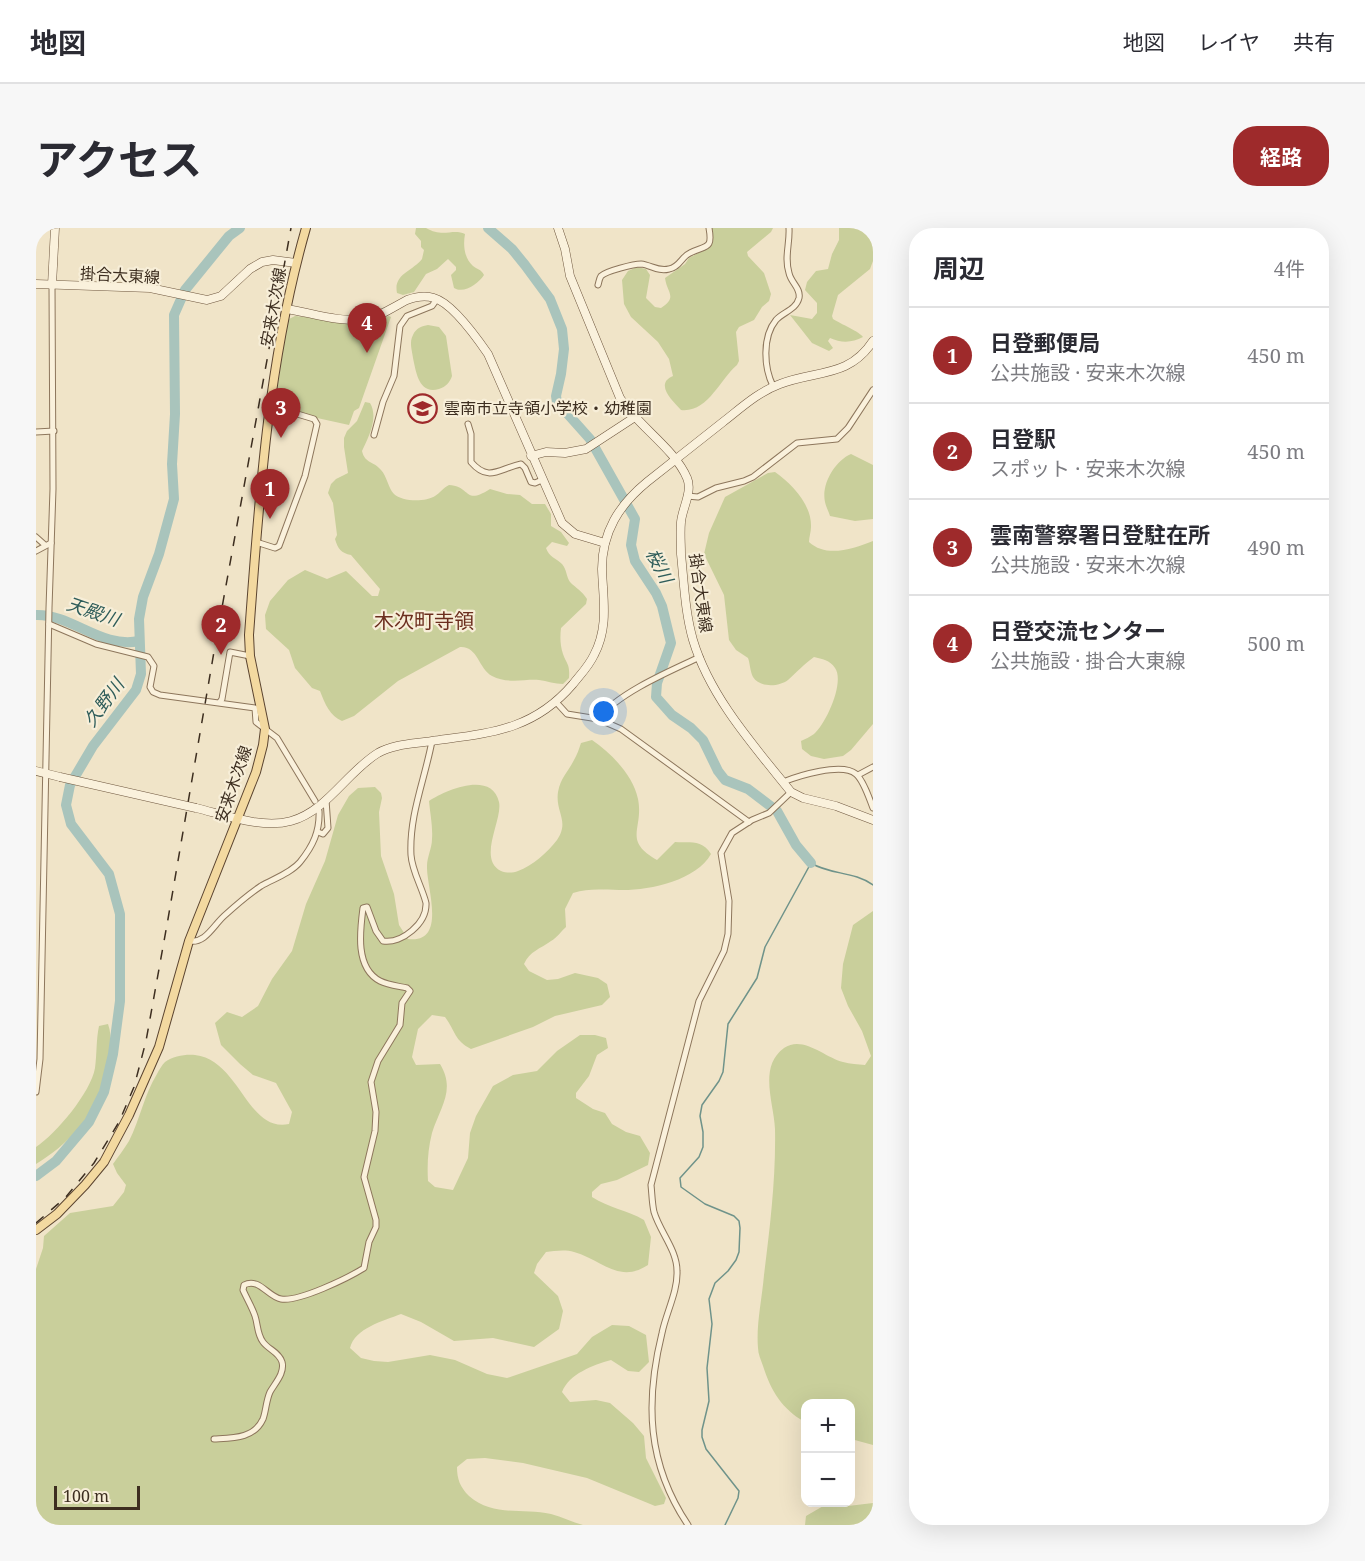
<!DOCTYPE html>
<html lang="ja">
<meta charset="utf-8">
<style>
body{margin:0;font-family:"Noto Serif","Noto Sans JP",serif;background:#f7f7f7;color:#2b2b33}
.controls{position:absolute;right:18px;bottom:18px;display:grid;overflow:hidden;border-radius:12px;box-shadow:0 6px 24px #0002}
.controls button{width:54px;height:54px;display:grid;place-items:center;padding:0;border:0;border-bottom:2px solid #e1e1e2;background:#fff;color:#2b2b33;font:30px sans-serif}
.scale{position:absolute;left:18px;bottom:15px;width:86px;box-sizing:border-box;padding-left:6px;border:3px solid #3d2e20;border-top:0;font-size:16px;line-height:21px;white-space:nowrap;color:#3d2e20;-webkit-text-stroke:4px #f7eed8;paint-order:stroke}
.you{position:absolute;left:568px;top:484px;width:21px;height:21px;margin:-15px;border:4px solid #fff;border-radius:50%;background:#1a73e8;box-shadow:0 0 0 9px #1a73e833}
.badge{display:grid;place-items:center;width:39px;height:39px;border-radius:50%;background:#9e2a2b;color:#fff;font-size:20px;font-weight:700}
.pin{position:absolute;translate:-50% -50px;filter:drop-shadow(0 2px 3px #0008)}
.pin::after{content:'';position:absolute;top:32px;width:21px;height:18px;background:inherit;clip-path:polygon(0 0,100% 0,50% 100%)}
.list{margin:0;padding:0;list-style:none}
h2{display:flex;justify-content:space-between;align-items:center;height:78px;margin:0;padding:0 24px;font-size:26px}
h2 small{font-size:20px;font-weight:400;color:#7c7c81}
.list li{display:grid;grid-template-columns:39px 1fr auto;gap:18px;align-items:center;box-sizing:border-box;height:96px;padding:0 24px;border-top:2px solid #e1e1e2}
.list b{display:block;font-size:22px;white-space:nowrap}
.list p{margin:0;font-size:20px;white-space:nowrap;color:#7c7c81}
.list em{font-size:20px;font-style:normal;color:#7c7c81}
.map{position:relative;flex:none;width:837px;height:1297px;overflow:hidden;border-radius:24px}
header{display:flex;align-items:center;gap:36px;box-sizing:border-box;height:84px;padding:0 30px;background:#fff;border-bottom:2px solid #e1e1e2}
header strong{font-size:28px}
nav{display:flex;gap:33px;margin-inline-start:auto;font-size:21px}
.intro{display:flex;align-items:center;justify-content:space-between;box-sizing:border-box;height:144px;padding:0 36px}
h1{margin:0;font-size:42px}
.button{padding:15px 27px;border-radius:24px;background:#9e2a2b;color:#fff;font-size:21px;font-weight:700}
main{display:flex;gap:36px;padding:0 36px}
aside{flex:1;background:#fff;border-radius:24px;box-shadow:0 6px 24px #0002}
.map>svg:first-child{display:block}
</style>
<header>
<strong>地図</strong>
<nav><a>地図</a><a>レイヤ</a><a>共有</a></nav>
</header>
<div class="intro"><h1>アクセス</h1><a class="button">経路</a></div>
<main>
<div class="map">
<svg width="837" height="1297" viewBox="0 0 837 1297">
<rect width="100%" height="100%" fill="#f0e4c8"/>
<!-- green -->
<g fill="#c9cf9b">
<path d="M380 0H390C407 10 417 0 429 6 427 17 428 30 437 38 442 42 445 41 448 47 442 56 428 66 418 60L415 47 420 42V39L412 31 401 41 390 46 378 64 367 67 361 65C357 46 377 43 386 31L388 22 385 19V13L379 6Z"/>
<path d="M675 0H737L735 4 711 24 712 28 728 45 735 66 733 73 726 79 718 92 703 99 700 104 703 133 701 137C684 151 672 185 645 182 637 173 618 156 637 148L633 131 622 114 595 89 588 76 586 52 592 43 601 39 610 41 614 47 610 70 619 79 625 80C642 69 631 65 629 50L649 36 653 30 673 19Z"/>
<path d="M803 0H837V33L834 41 802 67 796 88 797 91C805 96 824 104 827 109 816 115 805 115 794 110L792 113 797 120 793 123 776 115 754 87 776 91 781 85V75L769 62 771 54 780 43 792 41 796 26 803 12Z"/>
<path d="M259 88 329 95 353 88 355 89 323 180 318 183 313 197 263 186 239 176 251 96 253 91Z"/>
<path d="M392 97 403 99 410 108 416 148C414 154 410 159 403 161 383 167 380 144 377 130 376 122 373 114 377 107 380 100 386 98 392 97Z"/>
<path d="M329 174 334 175C343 190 332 210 326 223 329 236 338 233 345 242 351 248 352 260 358 266 366 274 390 274 399 268 404 265 407 260 413 257 435 258 428 278 454 261L471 266 484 267 496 276H509L515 286V298L525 304 533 315 531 318 516 314 510 320C513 329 520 330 526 336 531 342 530 348 534 354 540 360 546 363 551 371L550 376 525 400C524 409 524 417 527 426 531 437 534 436 533 450L527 456C519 456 511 453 503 452 488 451 471 456 456 448 442 440 442 418 424 419L362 453 318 488 306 493C294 488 289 476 284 463L276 460 259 440 253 422 230 401 229 387 234 373 252 352 269 342 291 351 310 343 336 368H342L344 361 315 327C305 325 302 321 299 311L301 307 297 275 292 265 295 256 300 251 312 245 308 219V210L311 203 321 193Z"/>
<path d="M815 226 837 237V291L819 293 794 288C793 284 790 279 789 274 785 256 799 233 815 226Z"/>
<path d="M739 244C756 256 776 277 775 299 775 304 773 309 773 314 790 330 817 321 837 313V496L815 522 807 528 788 531 775 528 766 521 765 513C769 511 774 509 778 506 790 496 809 454 799 440 794 432 786 431 778 429 768 436 761 444 752 452 743 459 724 460 717 449 714 443 714 435 712 430L700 422 693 412 688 367 668 326 673 305 689 269 732 245Z"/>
<path d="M556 512C575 525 597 547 602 571 608 601 586 612 621 632L639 614C654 615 666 611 675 626 660 653 611 663 583 662 566 662 553 660 537 665L529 681 530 699C525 703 521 710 515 713 504 721 494 723 488 736L493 743 511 752 522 751 539 745 562 750 571 756 574 769 566 777 519 788 497 799 435 821C418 812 420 804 409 789L396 787 382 801 376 829 380 837 404 836C420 862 404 879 396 905 392 921 391 936 392 953L399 959 417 962 432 930 434 905 440 888 457 858 477 847 501 843 521 823 544 807H559L570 810 572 820 561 827 553 848 540 865V870L557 881 569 885 576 896 590 904 604 908 614 925 612 937 581 952 565 956 556 964V969C573 980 591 982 608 992L615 1009 612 1037C583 1056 566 1032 538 1024 529 1021 518 1023 510 1024L501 1036 498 1045 522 1068 527 1083 523 1101 498 1119 457 1110 418 1113 385 1094 365 1086C347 1093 319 1100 314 1120L325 1130 338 1133 352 1134 394 1127 419 1132 451 1146 471 1150 541 1126 556 1109 576 1097 593 1098 610 1107 613 1134 603 1144 592 1143 575 1132C557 1137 533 1146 526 1164L534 1174 560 1172 574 1175 597 1195 608 1208 610 1230 630 1270 628 1276 619 1278 551 1250 487 1235 449 1230 431 1231 421 1239C421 1251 424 1259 433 1268 457 1289 487 1280 515 1286 526 1289 536 1294 547 1297H0V1041L7 1020 8 1008 34 985 77 978 88 964 90 957 81 945 77 936C82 929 88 921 93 913 104 891 108 867 121 846 123 842 126 837 129 834 137 828 150 826 159 827 204 832 211 905 253 896L256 884 240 855 217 847 204 836 185 817 179 795 191 784 206 789 222 778 236 751 256 723 270 676 289 633 302 587 313 568 322 560 339 559 345 565 346 570 343 584 345 628 358 666 363 697 372 711C412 716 390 658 391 638 391 629 396 620 396 611 397 599 394 585 393 573 409 562 456 542 463 574 467 591 441 631 465 643 470 645 477 645 482 643 496 638 512 624 521 612 534 593 519 584 522 564 525 549 532 544 538 532 541 527 543 521 545 515Z"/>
<path d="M837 683V1217L815 1211 814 1176H770L769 1194C746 1181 735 1163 727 1138 725 1132 722 1126 722 1120 720 1097 726 1071 728 1047 734 999 740 950 739 901 738 875 722 839 748 820 767 807 788 829 807 834 814 836 822 836 829 837L835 828 826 803 812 778 805 760 807 736 817 697Z"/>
<path d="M72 796C82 822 61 880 43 900 30 915 16 926 0 936V919C20 906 55 864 59 840 61 826 60 812 63 798Z"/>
<path d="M837 1275V1297H769L770 1288 789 1277 812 1278Z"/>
</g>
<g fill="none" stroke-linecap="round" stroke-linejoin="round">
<!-- stream -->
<path stroke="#6f938a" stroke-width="1.5" d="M689 1297 702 1270 703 1263 670 1221 666 1209V1202L673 1173 671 1140 676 1096 673 1071 679 1055 692 1043 700 1032 703 1024 704 1000 703 993 698 988 669 976 645 959 644 950 663 929 667 919V904L664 888 666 877 683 853 687 844 692 796 721 750 729 719 775 635C794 647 818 643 837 657"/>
<!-- river -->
<g stroke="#a9c4bc" stroke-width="10">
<path d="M452 0 476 21 489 37 514 71 526 101 528 121 525 146 520 168 521 174 554 211 599 291 595 317 599 333 620 365 626 378 635 415 621 455 620 469 636 487 655 500 667 512 682 543 689 552 712 561 741 583 760 617 775 635"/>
<path d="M0 387C36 386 65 421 103 413"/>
<path d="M0 948 20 933 53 894 68 864 77 826 84 773V686L73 646 35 596 30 577 34 557 57 518 100 462 105 446 103 391 107 369 123 326 138 271 136 236 139 186 138 87 149 62 193 8 204 0"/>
</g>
<defs>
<g id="street">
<path d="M562 57C563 54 563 51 565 48 570 43 598 36 605 36 615 37 622 44 633 41 644 39 645 29 654 25 670 17 677 22 673 0"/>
<path d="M737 158C728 140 726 109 740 92 747 84 760 82 763 70 765 60 755 55 753 45 748 29 754 16 753 0"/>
<path d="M432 196 435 206V234C453 255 464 240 485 236L489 240 495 254 499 255 506 252"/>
<path d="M0 204 18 203"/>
<path d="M338 207 347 174 358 148 364 98 371 88 396 78 401 71"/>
<path d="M651 268 662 269 680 260 708 253 717 249 761 215 801 211 812 200 837 162"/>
<path d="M0 309 9 317"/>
<path d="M220 314 239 320 243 318 269 248 281 196 278 191 248 182 239 192 231 193"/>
<path d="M0 323 15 315"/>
<path d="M13 396 60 416 112 429 118 438 114 459 117 464 124 467 219 480 220 494 241 510 279 573"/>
<path d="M184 474 186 471 194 424 214 428"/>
<path d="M520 474 531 486 562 491 585 501 713 594"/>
<path d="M562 491C582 465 634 443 664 429"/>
<path d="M822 547 837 539"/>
<path d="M747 554C762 548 806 534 820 546 828 553 833 570 837 580"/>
<path d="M282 604 287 606 292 600 290 572"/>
<path d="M153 713C169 716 177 698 188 688 199 678 213 666 225 658 237 651 255 645 264 634 277 618 284 603 283 583"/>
<path d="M0 864 4 831 13 380 17 261 16 57"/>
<path d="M178 1211C196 1210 218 1211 227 1191 230 1183 230 1173 234 1164 239 1155 249 1145 246 1134 243 1124 233 1122 227 1114 221 1106 222 1097 219 1088 216 1079 211 1071 207 1062L208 1057C223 1049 232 1069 245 1071 263 1074 312 1050 328 1040L333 1014 340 999V992L328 949 339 903 340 884 335 854 342 833 364 797 366 775 374 763 371 760C362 758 352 757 344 753 319 740 324 703 327 680L331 679 340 703 347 713C366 716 391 695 390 675 386 659 376 643 375 627 373 587 389 551 396 513"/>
<path d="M652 1297C611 1236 609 1174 626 1105 630 1085 642 1063 641 1043 641 1022 624 1004 618 984 616 975 616 966 615 957L663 773 688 723 692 706 693 673 685 625 696 605 716 592 733 585 755 564"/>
</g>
<g id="secondary">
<path d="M522 0 529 21 534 48 584 170C601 197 639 221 651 250 657 263 646 281 645 294 644 305 645 315 645 326 648 355 649 384 657 412 674 469 718 518 755 564L767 570 800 578 837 592"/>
<path d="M0 56 114 60 171 72 185 68 214 41 226 34 237 32 260 35"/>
<path d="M16 57 19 0"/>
<path d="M251 81C276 85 304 95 329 91 344 89 357 79 371 72 379 69 389 67 398 70 416 75 441 110 452 126L526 295 539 306 569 315"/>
<path d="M495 228 510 224 529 225 550 221 599 189"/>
<path d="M0 543 24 549"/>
<path d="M160 580C189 587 226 601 255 593 291 583 311 544 342 525 358 516 377 516 396 513 453 505 497 503 537 456 544 447 553 438 558 427 573 399 567 371 566 341 566 304 583 277 611 254 636 234 662 214 687 194 705 180 722 164 744 156 780 142 813 150 837 113"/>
</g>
<path id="primary" d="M0 1002 21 986 49 957 68 934 93 887 123 819 153 713 220 544 227 517 229 501 214 428 213 407C223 271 232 132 270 0"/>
</defs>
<!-- street casing -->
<use href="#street" stroke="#8d765c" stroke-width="7"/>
<!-- secondary casing -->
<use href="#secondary" stroke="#6f573f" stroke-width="9"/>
<!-- primary casing -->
<use href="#primary" stroke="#5b4430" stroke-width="10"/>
<!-- street -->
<use href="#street" stroke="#faf1dc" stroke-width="5"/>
<!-- secondary -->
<use href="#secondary" stroke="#faf1dc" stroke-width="8"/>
<!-- primary -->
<use href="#primary" stroke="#f3d9a0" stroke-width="8"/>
<!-- rail -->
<path stroke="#3d2e20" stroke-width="1.5" stroke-dasharray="10 10" stroke-linecap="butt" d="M0 995 29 970 58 935 83 894 98 859 110 813 132 691 179 418 255 0"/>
<defs>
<path id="secondary-bridge" d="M24 549 160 580"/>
</defs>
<!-- secondary-bridge casing -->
<use href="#secondary-bridge" stroke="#6f573f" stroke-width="9" stroke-linecap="butt"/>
<!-- secondary-bridge -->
<use href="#secondary-bridge" stroke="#faf1dc" stroke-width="8"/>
</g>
<!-- icons -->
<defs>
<symbol id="school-ring" viewBox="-11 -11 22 22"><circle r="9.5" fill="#f7eed8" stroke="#9e2a2b" stroke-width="1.5"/><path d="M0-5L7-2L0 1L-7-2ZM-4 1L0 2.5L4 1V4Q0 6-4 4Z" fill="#9e2a2b"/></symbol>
</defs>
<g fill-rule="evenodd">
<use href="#school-ring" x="370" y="164" width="33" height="33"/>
</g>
<g text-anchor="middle" stroke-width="4.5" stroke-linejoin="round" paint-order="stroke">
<!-- street labels -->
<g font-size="16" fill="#3d2e20" stroke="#f7eed8">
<text transform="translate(84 47) rotate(3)" y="6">掛合大東線</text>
<text transform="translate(237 79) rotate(-80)" y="6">安来木次線</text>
<text transform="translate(665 365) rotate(82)" y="6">掛合大東線</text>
<text transform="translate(197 556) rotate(-71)" y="6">安来木次線</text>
</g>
<!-- poi labels -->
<g font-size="16" fill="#3d2e20" stroke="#f7eed8" text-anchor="start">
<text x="408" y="186">雲南市立寺領小学校・幼稚園</text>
</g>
<!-- water labels -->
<g font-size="18" font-style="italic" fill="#2f5d5a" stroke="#f7eed8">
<text transform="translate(623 338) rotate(63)" y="6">桜川</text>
<text transform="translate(57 384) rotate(19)" y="6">天殿川</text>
<text transform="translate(68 475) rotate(-54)" y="6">久野川</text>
</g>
<!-- quarter labels -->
<g font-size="20" fill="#6b2e1e" stroke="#f7eed8">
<text x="388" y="400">木次町寺領</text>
</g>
</g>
</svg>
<div class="controls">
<button>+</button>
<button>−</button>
</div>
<div class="scale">100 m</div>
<div class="you"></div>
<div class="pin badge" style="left:234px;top:291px">1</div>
<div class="pin badge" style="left:185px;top:427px">2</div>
<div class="pin badge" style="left:245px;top:210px">3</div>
<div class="pin badge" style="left:331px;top:125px">4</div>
</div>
<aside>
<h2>周辺<small>4件</small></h2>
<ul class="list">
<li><span class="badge">1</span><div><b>日登郵便局</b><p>公共施設 · 安来木次線</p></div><em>450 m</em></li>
<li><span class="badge">2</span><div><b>日登駅</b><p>スポット · 安来木次線</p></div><em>450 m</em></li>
<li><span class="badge">3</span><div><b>雲南警察署日登駐在所</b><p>公共施設 · 安来木次線</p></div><em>490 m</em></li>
<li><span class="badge">4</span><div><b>日登交流センター</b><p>公共施設 · 掛合大東線</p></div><em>500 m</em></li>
</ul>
</aside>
</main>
